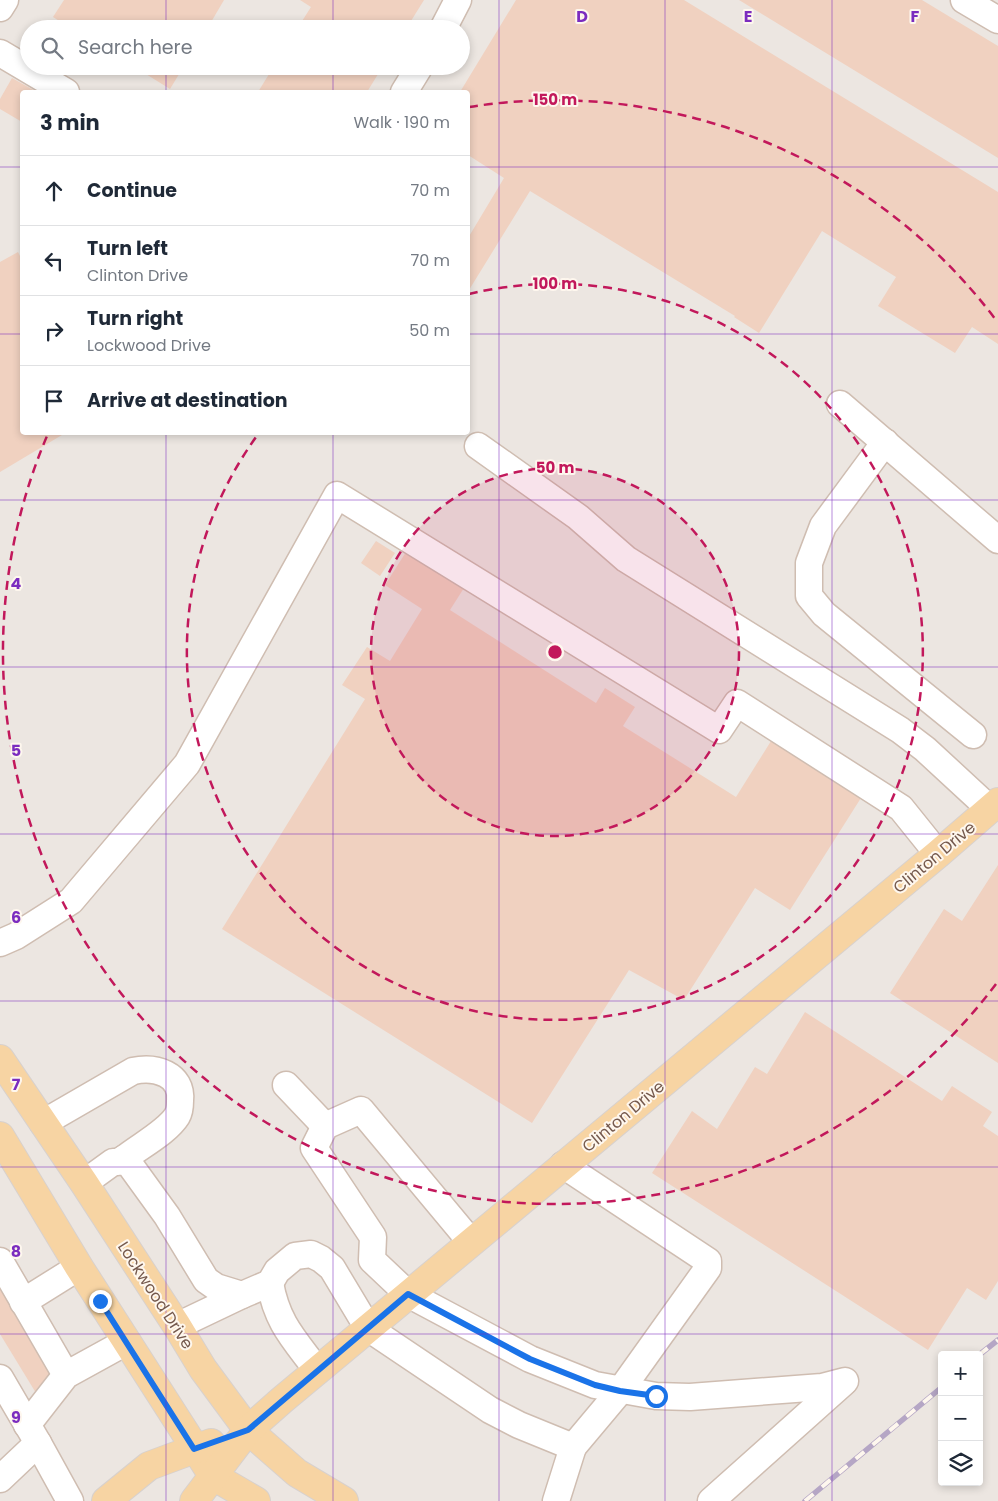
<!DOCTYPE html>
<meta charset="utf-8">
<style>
body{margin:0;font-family:Poppins,sans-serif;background:#f6f6f7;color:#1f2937}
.controls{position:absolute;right:15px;bottom:15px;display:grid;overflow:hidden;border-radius:5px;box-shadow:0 2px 8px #0003}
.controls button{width:45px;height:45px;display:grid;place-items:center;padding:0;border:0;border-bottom:1px solid #e0e1e3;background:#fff;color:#1f2937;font:25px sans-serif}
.stop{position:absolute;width:15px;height:15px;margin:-11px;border:4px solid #1a73e8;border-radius:50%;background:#fff}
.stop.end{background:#1a73e8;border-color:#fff;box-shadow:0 1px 5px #0008}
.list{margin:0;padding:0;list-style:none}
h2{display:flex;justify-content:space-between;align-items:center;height:65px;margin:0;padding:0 20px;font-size:21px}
h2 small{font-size:16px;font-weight:400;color:#747a83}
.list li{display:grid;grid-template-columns:32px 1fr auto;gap:15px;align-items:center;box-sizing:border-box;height:70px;padding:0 20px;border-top:1px solid #e0e1e3}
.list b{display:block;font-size:19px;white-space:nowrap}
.list p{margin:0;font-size:16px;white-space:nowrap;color:#747a83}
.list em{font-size:16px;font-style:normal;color:#747a83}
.icon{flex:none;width:28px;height:28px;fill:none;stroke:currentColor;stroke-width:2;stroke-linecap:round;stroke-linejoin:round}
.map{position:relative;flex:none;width:998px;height:1501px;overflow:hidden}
.search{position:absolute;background:#fff;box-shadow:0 2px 8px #0003;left:20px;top:20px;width:450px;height:55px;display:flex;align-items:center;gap:12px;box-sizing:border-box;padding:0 18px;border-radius:28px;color:#747a83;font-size:19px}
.panel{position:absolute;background:#fff;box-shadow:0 2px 8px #0003;left:20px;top:90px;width:450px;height:345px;border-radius:5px}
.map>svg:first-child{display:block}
</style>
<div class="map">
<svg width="998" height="1501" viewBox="0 0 998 1501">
<rect width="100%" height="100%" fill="#fcf3e8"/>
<!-- industrial -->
<path fill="#ece6e1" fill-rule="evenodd" d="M0 0H998V1501H0ZM29 29H461V66H29ZM22 92H468V432H22ZM942 1355H979V1482H942Z"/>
<!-- building -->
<g fill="#f0d1c0">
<path d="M64 0H224L207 29H72L53 17Z"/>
<path d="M300 0H424L406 29H297L311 7Z"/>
<path d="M516 0H684L998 192V344L972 327 955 353 878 306 896 277 822 231 759 333 734 317 735 316 530 191 469 290 468 289V238L504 178 468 155V92H460Z"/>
<path d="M739 0H922L998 46V158Z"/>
<path d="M133 66H184L170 89Z"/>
<path d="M274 66H383L367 92H258Z"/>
<path d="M12 78 37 92H22V122L0 109V99Z"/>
<path d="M18 252 22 260V432H67L0 472V262Z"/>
<path d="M376 541 395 553 380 576 361 563Z"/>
<path d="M406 552 464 588 450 610 596 703 605 688 635 707 623 726 736 797 776 733 866 790 790 910 755 888 684 1000 629 970 532 1123 222 929 365 699 342 685 367 647 390 661 422 609 385 585Z"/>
<path d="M998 865V1063L890 993 944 909 962 921Z"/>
<path d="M805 1012 942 1101 952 1086 992 1112 983 1126 998 1136V1281L986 1300 967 1288 928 1350 652 1173 692 1111 717 1129 755 1067 767 1074Z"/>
<path d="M0 1285 57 1380 36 1393 0 1334Z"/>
</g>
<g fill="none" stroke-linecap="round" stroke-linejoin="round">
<defs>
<g id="minor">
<path d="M964 0 998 20"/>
<path d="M0 8 5 0"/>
<path d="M443 29 458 0"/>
<path d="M0 53 66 92"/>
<path d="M404 92 420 66"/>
<path d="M840 404 998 540"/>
<path d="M885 442 823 526 809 563V596L824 614 973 735"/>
<path d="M478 446 578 517 626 559 900 730 925 749 990 809"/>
<path d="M0 943 16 936 71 901 187 764 337 495 719 730 737 703 901 808 938 854"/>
<path d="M286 1085 325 1126"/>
<path d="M43 1123 133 1071C155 1066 183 1074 180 1101 180 1106 180 1111 177 1116 167 1132 140 1146 125 1158"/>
<path d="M563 1165 708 1261V1268L620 1391 573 1447"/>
<path d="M84 1183 113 1162H118L125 1158 167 1216 206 1280 216 1287 242 1295 270 1283 277 1271 295 1256 311 1254 321 1259 332 1268 368 1328 490 1410 519 1425 573 1447 556 1501"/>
<path d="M471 1242 361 1110 325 1126 314 1148 373 1237 372 1260 408 1294 530 1359 595 1385 656 1396 690 1397 822 1387 845 1381"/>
<path d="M0 1261 66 1375"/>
<path d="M270 1283C277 1323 294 1339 317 1370"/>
<path d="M23 1302 79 1267"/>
<path d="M177 1326 242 1295"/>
<path d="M0 1378 38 1443 70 1501"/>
<path d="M27 1425 66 1375 126 1342"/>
<path d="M0 1479 38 1443"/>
<path d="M711 1501 843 1383"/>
</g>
<g id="major">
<path d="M0 1059 84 1183 177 1326 203 1369 248 1430 297 1473 344 1501"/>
<path d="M0 1136 79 1267 213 1476 256 1501"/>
<path d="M106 1501 149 1466 211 1443"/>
<path d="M194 1501 248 1430 282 1400 938 854 998 802"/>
</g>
</defs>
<!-- minor casing -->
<use href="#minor" stroke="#cfbdb1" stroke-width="29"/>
<!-- major casing -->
<use href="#major" stroke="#d8d1cd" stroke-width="30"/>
<!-- minor -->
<use href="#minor" stroke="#fff" stroke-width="26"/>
<!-- major -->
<use href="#major" stroke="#f7d4a3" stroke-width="28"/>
<defs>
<g id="rail">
<path d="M979 1355 998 1340"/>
<path d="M805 1501 942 1387"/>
</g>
</defs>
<!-- rail casing -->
<use href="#rail" stroke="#b5a6c5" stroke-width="5.5"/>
<!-- rail -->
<use href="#rail" stroke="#fef7ee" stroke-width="4" stroke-dasharray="11" stroke-linecap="butt"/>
</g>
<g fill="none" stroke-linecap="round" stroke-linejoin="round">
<!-- route -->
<path stroke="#1a73e8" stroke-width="6" d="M100 1301 194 1449 248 1430 408 1294 530 1359 595 1385 620 1391 656 1396"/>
</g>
<!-- grid -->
<path fill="none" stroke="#7b2cbf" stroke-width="1" stroke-opacity="0.55" d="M166 0V29M333 0V29M499 0V1501M665 0V1501M832 0V1501M166 66V92M333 66V92M0 167H22M468 167H998M0 334H22M468 334H998M166 432V1501M333 432V1501M0 500H998M0 667H998M0 834H998M0 1001H998M0 1167H998M0 1334H998"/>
<!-- distance rings -->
<circle cx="555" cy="652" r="184" fill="#c2185b" fill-opacity=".12"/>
<g fill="none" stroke="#c2185b" stroke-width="2.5" stroke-dasharray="9 6">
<circle cx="555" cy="652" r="184"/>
<path d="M469 294A368 368 0 1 1 259 433"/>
<path d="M996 984A552 552 0 0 1 47 436M469 107A552 552 0 0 1 996 320"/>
</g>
<g text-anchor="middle" stroke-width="4" stroke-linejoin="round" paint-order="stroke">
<!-- street labels -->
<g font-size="16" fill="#75594d" stroke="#fef7ee">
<text transform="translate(934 857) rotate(-40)" y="6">Clinton Drive</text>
<text transform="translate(623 1116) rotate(-40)" y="6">Clinton Drive</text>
<text transform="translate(156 1295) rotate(57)" y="6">Lockwood Drive</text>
</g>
</g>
<g font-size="16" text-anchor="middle" font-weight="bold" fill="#7b2cbf" stroke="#fef7ee" stroke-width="4" stroke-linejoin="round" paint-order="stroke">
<text x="582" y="22">D</text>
<text x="748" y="22">E</text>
<text x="915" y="22">F</text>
<text x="16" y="589">4</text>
<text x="16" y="756">5</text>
<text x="16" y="923">6</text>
<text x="16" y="1090">7</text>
<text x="16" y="1257">8</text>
<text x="16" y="1423">9</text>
</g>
<circle cx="555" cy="652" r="8" fill="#c2185b" stroke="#fef7ee" stroke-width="2.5"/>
<g font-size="15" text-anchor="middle" font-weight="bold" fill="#c2185b" stroke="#fef7ee" stroke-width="4" stroke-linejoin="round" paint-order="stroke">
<text x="555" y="105">150 m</text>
<text x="555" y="289">100 m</text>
<text x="555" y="473">50 m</text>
</g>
</svg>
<div class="controls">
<button>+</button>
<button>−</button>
<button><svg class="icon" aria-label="layers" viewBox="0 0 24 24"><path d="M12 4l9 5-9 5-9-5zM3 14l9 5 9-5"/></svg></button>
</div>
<div class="stop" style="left:656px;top:1396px"></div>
<div class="stop end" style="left:100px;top:1301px"></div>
<div class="search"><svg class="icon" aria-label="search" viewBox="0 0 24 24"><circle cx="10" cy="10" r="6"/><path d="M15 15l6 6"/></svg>Search here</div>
<section class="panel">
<h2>3 min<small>Walk · 190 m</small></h2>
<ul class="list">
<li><svg class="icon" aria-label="ahead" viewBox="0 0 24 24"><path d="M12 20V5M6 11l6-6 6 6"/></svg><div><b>Continue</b></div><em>70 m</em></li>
<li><svg class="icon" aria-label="left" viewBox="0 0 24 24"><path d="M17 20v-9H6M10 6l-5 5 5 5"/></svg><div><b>Turn left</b><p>Clinton Drive</p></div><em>70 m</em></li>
<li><svg class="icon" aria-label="right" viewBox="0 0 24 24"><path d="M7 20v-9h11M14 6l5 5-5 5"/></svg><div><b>Turn right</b><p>Lockwood Drive</p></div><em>50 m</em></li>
<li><svg class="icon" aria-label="arrive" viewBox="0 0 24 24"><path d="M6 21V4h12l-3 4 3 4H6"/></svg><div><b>Arrive at destination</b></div></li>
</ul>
</section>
</div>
